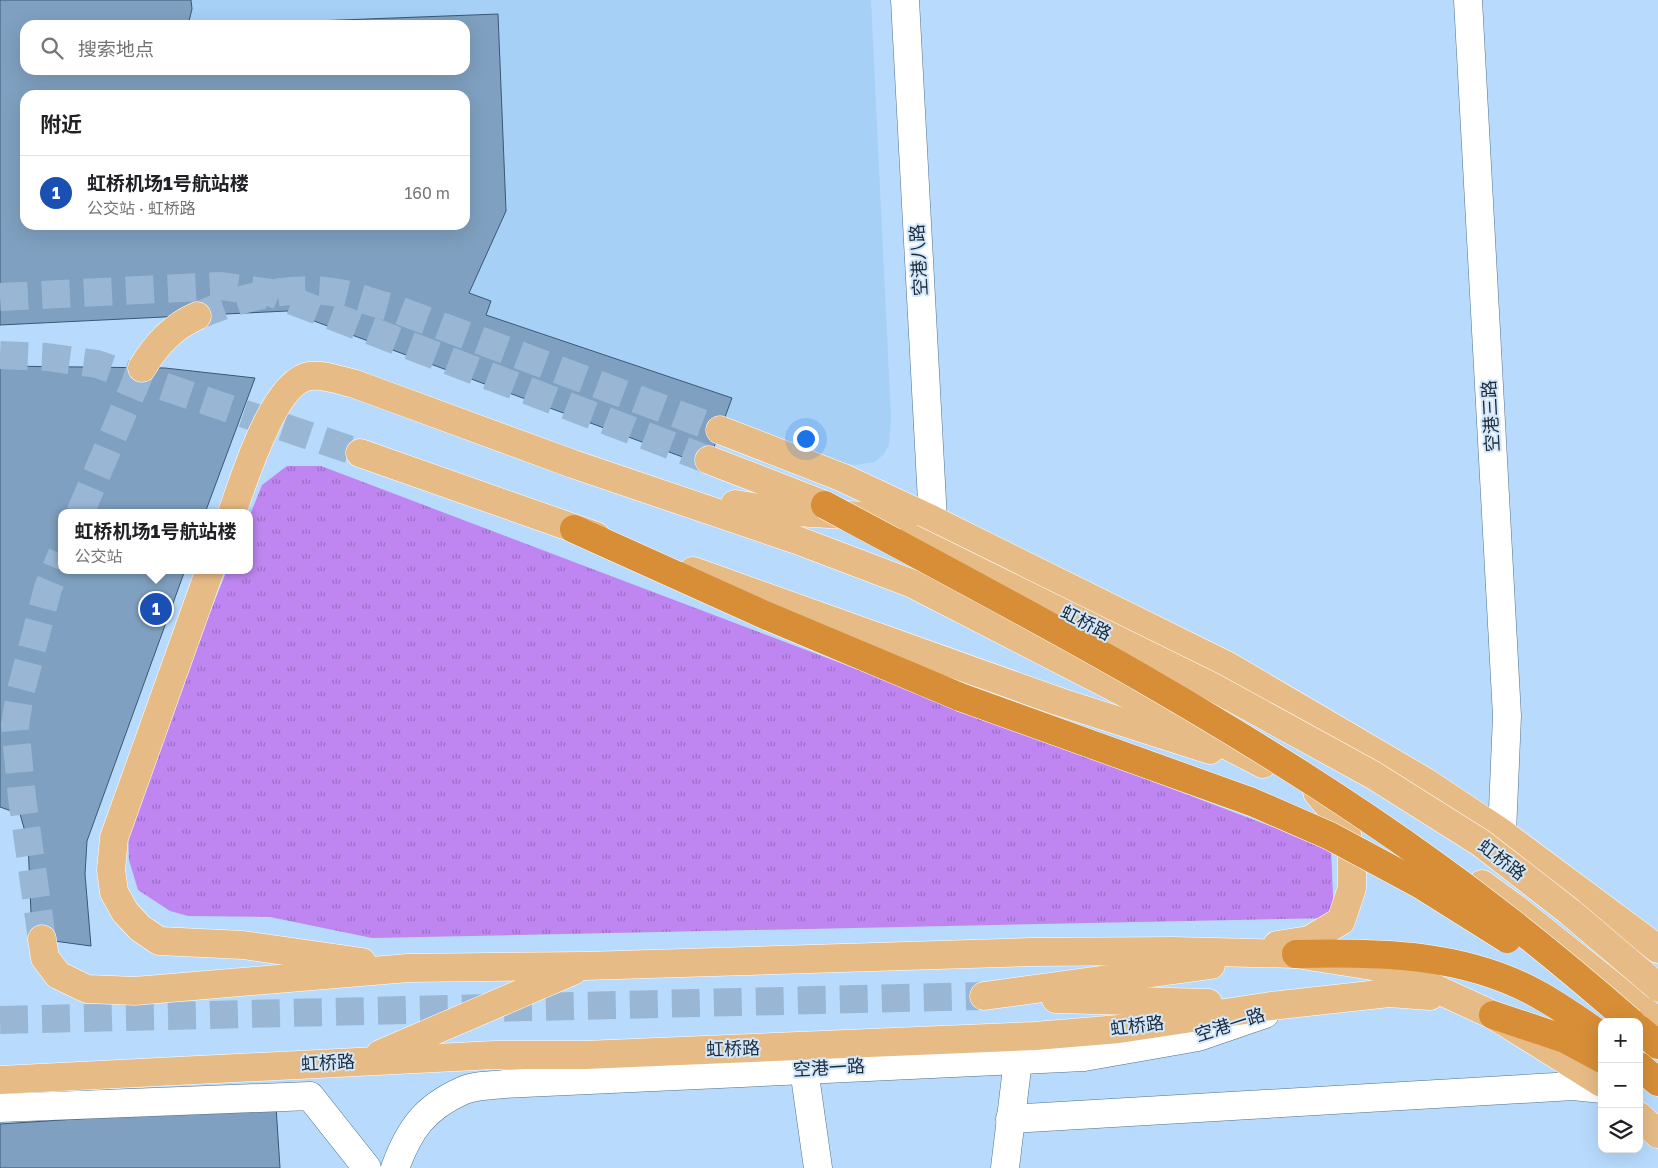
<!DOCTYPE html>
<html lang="zh">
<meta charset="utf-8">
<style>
body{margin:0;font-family:"Golos Text","Noto Sans SC",sans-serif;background:#f2f2f2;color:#202124}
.controls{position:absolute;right:15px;bottom:15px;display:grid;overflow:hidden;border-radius:10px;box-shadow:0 5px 20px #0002}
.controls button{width:45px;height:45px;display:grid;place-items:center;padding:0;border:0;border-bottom:1px solid #e0e0e0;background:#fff;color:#202124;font:25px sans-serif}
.you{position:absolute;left:805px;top:438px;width:18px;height:18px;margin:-12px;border:4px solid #fff;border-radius:50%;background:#1a73e8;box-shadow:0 0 0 8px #1a73e833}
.badge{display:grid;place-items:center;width:32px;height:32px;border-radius:50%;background:#db2777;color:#fff;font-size:16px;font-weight:700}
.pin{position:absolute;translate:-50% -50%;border:2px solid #fff;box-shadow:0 1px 5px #0006}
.popup{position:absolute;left:58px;top:509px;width:195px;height:65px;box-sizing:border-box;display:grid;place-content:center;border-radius:10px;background:#fff;filter:drop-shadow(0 1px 4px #0005);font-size:16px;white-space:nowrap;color:#757577}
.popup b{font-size:19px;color:#202124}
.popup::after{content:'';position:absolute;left:50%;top:100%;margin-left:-10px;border:10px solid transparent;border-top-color:#fff}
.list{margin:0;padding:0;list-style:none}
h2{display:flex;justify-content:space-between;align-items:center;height:65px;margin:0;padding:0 20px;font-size:21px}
h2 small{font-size:16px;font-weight:400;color:#757577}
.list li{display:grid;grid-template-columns:32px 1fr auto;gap:15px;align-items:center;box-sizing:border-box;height:75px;padding:0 20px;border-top:1px solid #e0e0e0}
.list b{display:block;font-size:19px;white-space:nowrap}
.list p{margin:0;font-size:16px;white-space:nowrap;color:#757577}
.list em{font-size:16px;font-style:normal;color:#757577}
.icon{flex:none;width:28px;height:28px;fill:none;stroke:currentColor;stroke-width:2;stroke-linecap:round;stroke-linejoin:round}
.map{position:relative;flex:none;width:1658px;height:1168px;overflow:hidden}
.search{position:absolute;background:#fff;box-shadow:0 5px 20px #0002;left:20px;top:20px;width:450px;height:55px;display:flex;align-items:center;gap:12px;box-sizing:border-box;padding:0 18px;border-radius:15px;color:#757577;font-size:19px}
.panel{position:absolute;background:#fff;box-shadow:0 5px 20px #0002;left:20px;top:90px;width:450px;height:140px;border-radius:15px}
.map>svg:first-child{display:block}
</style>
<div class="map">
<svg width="1658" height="1168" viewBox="0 0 1658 1168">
<defs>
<pattern id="park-tufts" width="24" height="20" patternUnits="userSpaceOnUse" patternTransform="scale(1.25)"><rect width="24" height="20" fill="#bf86f2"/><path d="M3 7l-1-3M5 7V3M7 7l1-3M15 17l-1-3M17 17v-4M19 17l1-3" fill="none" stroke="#9a6ec5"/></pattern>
</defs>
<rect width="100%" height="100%" fill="#b8dbfd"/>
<!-- built -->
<path fill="#a7d0f7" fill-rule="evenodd" d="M0 0H871L891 417 889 445 884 454 875 462 855 465 839 463 722 426 707 466 287 311 0 325ZM25 25H465V70H25ZM25 95H465V225H25Z"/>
<!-- park -->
<path fill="url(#park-tufts)" d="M287 466H321L1331 849 1334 918 372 938 270 917 188 916 170 911 138 890 129 860 128 828 137 794 227 570H250V515L262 485Z"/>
<!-- building -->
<g fill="#7fa0c0" stroke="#395875" fill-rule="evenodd">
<path d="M0 0H191L192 9 188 25H25V70H465V25H211L498 14 506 211 469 293 491 301 486 315 732 398 707 466 287 311 0 325ZM25 95H465V225H25Z"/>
<path d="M0 366 165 368 255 378 205 513H62V570H185L87 841 85 874 91 946 32 938 28 842 20 814 0 807Z"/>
<path d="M276 1106 280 1168H0V1124Z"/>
</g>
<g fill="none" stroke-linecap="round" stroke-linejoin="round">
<!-- major-tunnel -->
<g stroke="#99b7d5" stroke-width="28" stroke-dasharray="28 14" stroke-linecap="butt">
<path d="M0 297 221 286 272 293 709 460"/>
<path d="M197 316C241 297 296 283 344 294 361 298 377 304 393 308L720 430"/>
<path d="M0 355 47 357 97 364 360 453"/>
<path d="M80 513 142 368"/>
<path d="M42 939 22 798 15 725 20 694 48 588 62 554"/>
<path d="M0 1020 984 996"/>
</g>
<defs>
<g id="minor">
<path d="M905 0 933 520"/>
<path d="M1468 0 1507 716 1502 833"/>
<path d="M804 1069 818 1168"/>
<path d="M0 1108 310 1096 367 1168"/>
<path d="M1010 1119 1573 1086 1602 1089"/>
<path d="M395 1168C409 1130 424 1108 462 1091 474 1085 491 1086 504 1084L1084 1057 1198 1037 1265 1014"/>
<path d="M1005 1168 1018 1060"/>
</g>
<g id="major">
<path d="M142 368C156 345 172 327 197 316"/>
<path d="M720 430 841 477 933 520 1228 666 1424 781 1502 833 1658 949"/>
<path d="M360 453 596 536"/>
<path d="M709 460 825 505"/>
<path d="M735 504 776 511 919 519"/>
<path d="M232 513C243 482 274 380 310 376 325 374 341 381 355 384L573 464 797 540 913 584 1263 764"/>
<path d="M210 570 114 838 111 870 114 892 125 912 140 928 159 941 243 945 362 962"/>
<path d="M693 571 1060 702 1210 750"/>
<path d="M1482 884 1515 908 1658 1022"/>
<path d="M42 939 45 958 58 975 87 989 135 991 408 968 585 966 1031 952 1174 951 1296 954 1372 966 1419 981 1493 1015 1602 1083"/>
<path d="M1277 945 1309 940 1341 921 1352 888V857L1345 826 1317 792"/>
<path d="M984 996 1211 965"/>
<path d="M1056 999 1208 1003"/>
<path d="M380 1054 573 971"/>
<path d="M0 1080 495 1055H585L1035 1036 1119 1029 1271 1006 1389 993 1430 996"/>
<path d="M1639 1116 1658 1134"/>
</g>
<g id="highway">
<path d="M574 529 767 616 960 697"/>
<path d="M1296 954C1380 952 1466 953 1541 996 1562 1008 1582 1022 1602 1036"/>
<path d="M1493 1015 1565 1039 1602 1059"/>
<path d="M1639 1029 1658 1045"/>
<path d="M1639 1066 1658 1082"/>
</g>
</defs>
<!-- minor casing -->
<use href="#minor" stroke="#50708d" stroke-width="29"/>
<!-- major casing -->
<use href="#major" stroke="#fff" stroke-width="29"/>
<!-- highway casing -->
<use href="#highway" stroke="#fff" stroke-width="29"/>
<!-- minor -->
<use href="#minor" stroke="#fff" stroke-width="28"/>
<!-- major -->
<use href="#major" stroke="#e7bb86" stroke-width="28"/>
<!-- highway -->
<use href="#highway" stroke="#d78e36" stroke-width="28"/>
<defs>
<path id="major-bridge" d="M911 538 1211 686 1373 775 1481 843 1570 912 1658 987"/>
<g id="highway-bridge">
<path d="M825 505C1033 616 1244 727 1435 865 1503 914 1568 967 1631 1022"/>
<path d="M960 697 1252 802 1330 836 1421 885 1507 939"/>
</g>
</defs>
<!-- major-bridge casing -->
<use href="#major-bridge" stroke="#fff" stroke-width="29" stroke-linecap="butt"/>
<!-- highway-bridge casing -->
<use href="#highway-bridge" stroke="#fff" stroke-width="29" stroke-linecap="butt"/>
<!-- major-bridge -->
<use href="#major-bridge" stroke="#e7bb86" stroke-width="28"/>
<!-- highway-bridge -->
<use href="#highway-bridge" stroke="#d78e36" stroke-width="28"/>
</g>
<g text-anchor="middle" stroke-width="4" stroke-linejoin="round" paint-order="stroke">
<!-- street labels -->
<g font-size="18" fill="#1c2936" stroke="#d2e7fb">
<text transform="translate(919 260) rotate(-93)" y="6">空港八路</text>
<text transform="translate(1491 416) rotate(-93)" y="6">空港三路</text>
<text transform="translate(1086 623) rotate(27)" y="6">虹桥路</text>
<text transform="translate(1502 860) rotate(37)" y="6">虹桥路</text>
<text transform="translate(1230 1025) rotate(-18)" y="6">空港一路</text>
<text transform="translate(1137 1026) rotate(-7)" y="6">虹桥路</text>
<text transform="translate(733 1049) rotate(-2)" y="6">虹桥路</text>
<text transform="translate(328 1063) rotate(-3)" y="6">虹桥路</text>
<text transform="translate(829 1068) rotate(-3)" y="6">空港一路</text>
</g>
</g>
</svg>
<div class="controls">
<button>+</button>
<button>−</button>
<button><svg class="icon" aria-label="layers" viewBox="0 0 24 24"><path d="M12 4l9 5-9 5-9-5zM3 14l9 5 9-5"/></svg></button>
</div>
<div class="you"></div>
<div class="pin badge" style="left:156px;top:609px;background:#1a4fb4">1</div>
<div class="popup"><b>虹桥机场1号航站楼</b>公交站</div>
<div class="search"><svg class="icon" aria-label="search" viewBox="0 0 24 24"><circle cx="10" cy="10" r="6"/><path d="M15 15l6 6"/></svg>搜索地点</div>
<section class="panel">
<h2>附近<small></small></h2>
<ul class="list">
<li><span class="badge" style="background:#1a4fb4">1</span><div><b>虹桥机场1号航站楼</b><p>公交站 · 虹桥路</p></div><em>160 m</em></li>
</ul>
</section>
</div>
